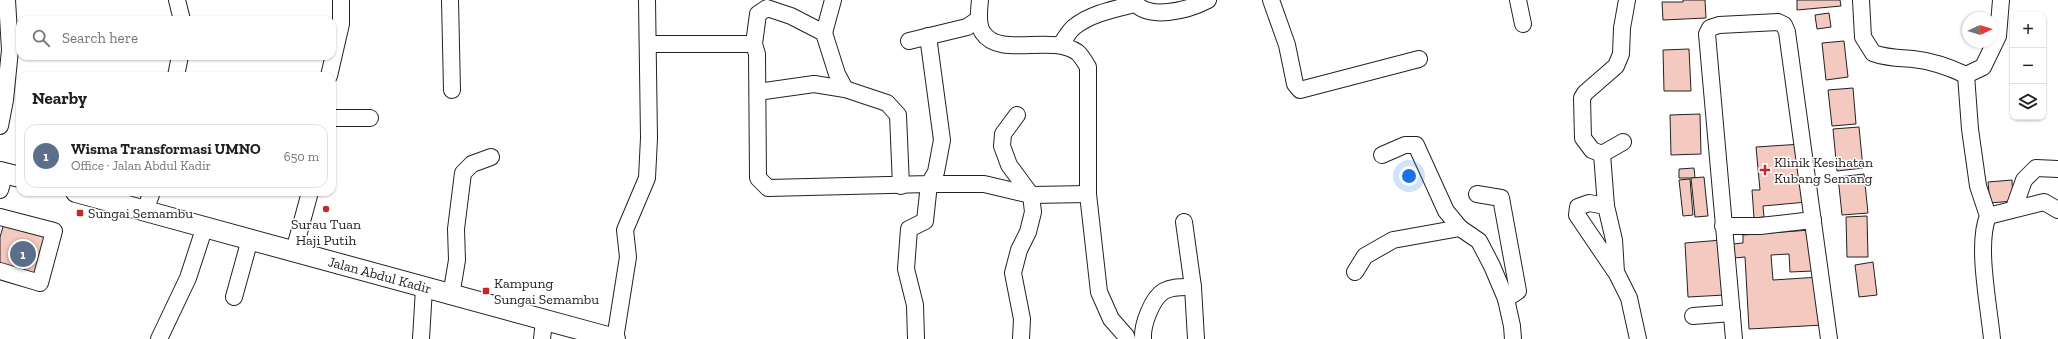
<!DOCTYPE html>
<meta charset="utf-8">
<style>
body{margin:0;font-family:"Zilla Slab",serif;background:#f2f2f2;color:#202124}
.controls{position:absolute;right:12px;top:12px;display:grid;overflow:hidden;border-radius:8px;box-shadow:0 1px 3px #0004}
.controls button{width:36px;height:36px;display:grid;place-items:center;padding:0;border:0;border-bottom:1px solid #e0e0e0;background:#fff;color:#202124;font:20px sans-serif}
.compass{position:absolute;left:1962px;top:12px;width:36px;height:36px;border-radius:50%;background:#fff;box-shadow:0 1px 3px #0004;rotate:86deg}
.you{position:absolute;left:1409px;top:176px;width:14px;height:14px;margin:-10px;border:3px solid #fff;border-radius:50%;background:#1a73e8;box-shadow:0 0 0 6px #1a73e833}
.badge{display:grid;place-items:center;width:26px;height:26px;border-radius:50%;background:#2563eb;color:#fff;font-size:13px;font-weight:700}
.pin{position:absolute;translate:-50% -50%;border:2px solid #fff;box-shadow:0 1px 4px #0006}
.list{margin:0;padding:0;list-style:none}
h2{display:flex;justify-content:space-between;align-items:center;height:52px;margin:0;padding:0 16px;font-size:17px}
h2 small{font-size:13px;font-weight:400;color:#757577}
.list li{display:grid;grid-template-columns:26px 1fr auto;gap:12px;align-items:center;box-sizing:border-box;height:64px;margin:0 8px 8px;padding:0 8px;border:1px solid #e0e0e0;border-radius:12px}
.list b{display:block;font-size:15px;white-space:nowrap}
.list p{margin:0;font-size:13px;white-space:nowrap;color:#757577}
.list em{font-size:13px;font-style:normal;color:#757577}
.icon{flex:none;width:22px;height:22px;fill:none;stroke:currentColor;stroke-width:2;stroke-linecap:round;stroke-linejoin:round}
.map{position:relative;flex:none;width:2058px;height:339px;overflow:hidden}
.search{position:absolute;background:#fff;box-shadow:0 1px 3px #0004;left:16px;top:16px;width:320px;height:44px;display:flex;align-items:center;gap:10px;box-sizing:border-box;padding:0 14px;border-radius:12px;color:#757577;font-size:15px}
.panel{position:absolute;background:#fff;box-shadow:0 1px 3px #0004;left:16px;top:72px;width:320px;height:124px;border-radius:12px}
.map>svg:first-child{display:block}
</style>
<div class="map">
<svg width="2058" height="339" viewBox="0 0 2058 339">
<rect width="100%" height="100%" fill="#fff"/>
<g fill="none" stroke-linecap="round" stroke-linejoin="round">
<!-- stream -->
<path stroke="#c7d3dd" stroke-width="4.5" d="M0 61 1 71"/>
</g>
<!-- building -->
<g fill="#f3c9c0" stroke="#222">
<path d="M1683 0H1705L1706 18 1663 20 1662 2H1683Z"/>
<path d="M1797 0H1840L1841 6 1797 10Z"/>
<path d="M1829 13 1831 27 1817 29 1815 15Z"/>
<path d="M1844 41 1848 77 1826 80 1822 43Z"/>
<path d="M1689 49 1691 91H1664L1663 50Z"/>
<path d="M1853 88 1856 124 1832 126 1828 90Z"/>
<path d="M1700 114 1701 154 1671 155 1670 115Z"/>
<path d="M1859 127 1863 168 1837 171 1833 129Z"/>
<path d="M1802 144 1807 202 1763 206 1764 217 1754 218 1752 190H1760L1756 147Z"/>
<path d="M1694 168 1695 178H1679V169Z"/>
<path d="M1864 174 1868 213 1842 215 1838 177Z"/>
<path d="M1704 177 1708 216 1695 217 1691 178Z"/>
<path d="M1690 179 1693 215 1683 216 1679 180Z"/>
<path d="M2012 180 2013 201 1990 203 1988 182Z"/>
<path d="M1867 216 1868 257H1847L1846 217Z"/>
<path d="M5 220 52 233 39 281 0 270V237Z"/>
<path d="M1810 230 1813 271 1790 272 1789 254 1771 255 1773 280 1820 277 1823 325 1749 329 1745 257 1723 259 1725 295 1688 297 1685 243 1722 240 1723 245 1743 243V235Z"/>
<path d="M1873 262 1877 295 1859 297 1855 265Z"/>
</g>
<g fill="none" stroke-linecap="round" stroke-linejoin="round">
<defs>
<g id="minor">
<path d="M177 0 182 20"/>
<path d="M450 0 452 90"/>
<path d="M980 0C979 10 977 25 983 33 1000 58 1051 34 1077 52 1081 55 1085 62 1088 67V194L1099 292 1111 319 1126 336 1127 339"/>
<path d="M1133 0C1146 22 1189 10 1208 0"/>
<path d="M1271 0 1287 45 1295 84 1300 90 1419 59"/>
<path d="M1518 0 1523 24"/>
<path d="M1861 0 1863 37 1873 53C1886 58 1899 58 1913 59 1932 61 1949 67 1966 75L1970 129 1978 186 1988 216C1976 245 1989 306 1992 339"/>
<path d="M824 33 833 0"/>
<path d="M909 41 967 27 979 19"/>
<path d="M648 44H754"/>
<path d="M1061 44C1065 39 1069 31 1074 27 1092 13 1115 9 1135 4"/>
<path d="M1966 75 1983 67 1998 36 2001 0"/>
<path d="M176 76 180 56"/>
<path d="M329 76 341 24V0"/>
<path d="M845 89 837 74 824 33 791 16 767 8 758 14 754 44 757 54 758 178 768 188 929 184 936 172 942 140 928 36"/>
<path d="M758 92 814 84 845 89 887 103 898 115 901 186"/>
<path d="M1017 115 1003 134 1002 146 1009 165 1031 195 1033 212 1028 232 1019 250 1013 273 1022 319 1021 339"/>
<path d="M332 118H370"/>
<path d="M0 126 5 100 10 50 7 0"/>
<path d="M1623 142 1602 154 1592 150 1583 138 1582 98 1585 93 1616 66 1621 54 1622 28 1627 0"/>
<path d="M1602 154 1606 206 1614 240 1616 272 1629 298 1638 339"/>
<path d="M1382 155 1405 145H1416L1446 211 1460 228"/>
<path d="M0 190 5 173"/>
<path d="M1477 194 1501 198 1518 291 1506 299"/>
<path d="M1606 206 1589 203 1578 207 1577 215 1615 271"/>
<path d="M2014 208 2024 180 2036 168 2058 169"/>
<path d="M145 210 152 192"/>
<path d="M1988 216 2044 202 2058 210"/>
<path d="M0 217 54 231 40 283 0 271"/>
<path d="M1184 222 1193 287 1196 339"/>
<path d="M1723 226H1760L1813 220"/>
<path d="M294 251 310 192"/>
<path d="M1355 272 1365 256 1393 240 1460 228 1479 241 1492 266 1506 299 1512 326 1513 339"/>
<path d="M451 296 457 260 456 229 463 173 472 164 491 157"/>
<path d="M234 297 250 239"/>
<path d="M1693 316 1732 313"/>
<path d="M159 339 188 278 205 226"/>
<path d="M421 339 424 288"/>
<path d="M542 339 544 321"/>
<path d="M615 339 628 257 625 230 647 178 649 138 647 0"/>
<path d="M916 339 915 305 906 269 909 229 925 221 929 184H984L1031 195 1088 194"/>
<path d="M1143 339C1142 325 1152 298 1164 291 1173 286 1183 287 1193 287"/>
<path d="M1734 339 1707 34 1710 28 1719 25 1778 22 1784 25 1787 32 1829 339"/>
</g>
<g id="major">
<path d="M0 172 20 177"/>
<path id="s1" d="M76 192 615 339"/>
</g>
</defs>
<!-- minor casing -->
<use href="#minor" stroke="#222" stroke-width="18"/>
<!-- major casing -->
<use href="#major" stroke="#222" stroke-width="22"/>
<!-- minor -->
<use href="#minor" stroke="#fff" stroke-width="16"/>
<!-- major -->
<use href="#major" stroke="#fff" stroke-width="20"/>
</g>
<!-- markers -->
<g fill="#c62828" stroke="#fff" stroke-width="1.5">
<path d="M1763 164h4v4h4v4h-4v4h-4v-4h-4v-4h4z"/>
<circle cx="326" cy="209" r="4"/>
<rect x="76" y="209" width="8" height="8" rx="2"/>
<rect x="482" y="287" width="8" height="8" rx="2"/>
</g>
<g text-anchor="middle" stroke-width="3" stroke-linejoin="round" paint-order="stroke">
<!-- poi labels -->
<g font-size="14" fill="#222" stroke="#fff" text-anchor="start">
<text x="1774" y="167">Klinik Kesihatan<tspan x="1774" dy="16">Kubang Semang</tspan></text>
<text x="88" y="218">Sungai Semambu</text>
<text x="326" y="229" text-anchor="middle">Surau Tuan<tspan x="326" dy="16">Haji Putih</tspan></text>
<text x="494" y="288">Kampung<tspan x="494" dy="16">Sungai Semambu</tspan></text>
</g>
<!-- street labels -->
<g font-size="14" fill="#222" stroke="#fff">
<text dy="5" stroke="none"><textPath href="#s1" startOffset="315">Jalan Abdul Kadir</textPath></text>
</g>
</g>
</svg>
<div class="controls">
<button>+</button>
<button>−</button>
<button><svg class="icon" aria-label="layers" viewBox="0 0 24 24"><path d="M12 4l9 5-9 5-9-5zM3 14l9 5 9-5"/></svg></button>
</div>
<svg class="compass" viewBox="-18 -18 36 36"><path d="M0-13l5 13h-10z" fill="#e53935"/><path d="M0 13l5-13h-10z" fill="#757577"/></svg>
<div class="you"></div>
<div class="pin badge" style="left:23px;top:254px;background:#5c6f8a">1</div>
<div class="search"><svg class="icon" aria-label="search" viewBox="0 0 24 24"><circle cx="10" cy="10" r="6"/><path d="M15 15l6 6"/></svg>Search here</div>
<section class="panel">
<h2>Nearby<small></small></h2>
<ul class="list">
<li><span class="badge" style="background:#5c6f8a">1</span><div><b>Wisma Transformasi UMNO</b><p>Office · Jalan Abdul Kadir</p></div><em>650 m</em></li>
</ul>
</section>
</div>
